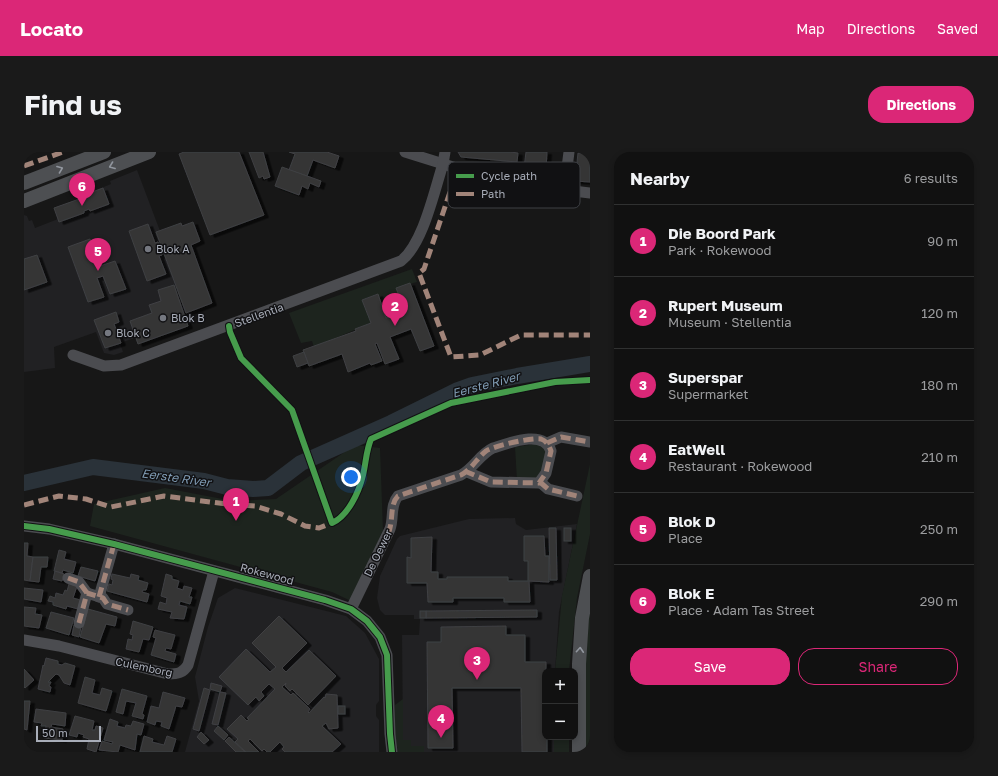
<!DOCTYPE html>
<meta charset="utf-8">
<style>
body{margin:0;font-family:"Golos Text",sans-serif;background:#1a1a1a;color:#f1f3f6}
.controls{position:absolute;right:12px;bottom:12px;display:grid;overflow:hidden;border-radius:8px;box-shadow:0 2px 6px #0003}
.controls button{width:36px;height:36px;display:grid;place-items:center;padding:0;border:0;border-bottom:1px solid #303131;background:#111;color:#f1f3f6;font:20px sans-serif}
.scale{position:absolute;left:12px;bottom:10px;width:65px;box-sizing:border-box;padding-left:4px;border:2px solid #a8adb8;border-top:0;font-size:11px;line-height:14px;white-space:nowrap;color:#a8adb8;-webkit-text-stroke:3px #111113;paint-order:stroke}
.you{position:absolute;left:327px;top:325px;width:14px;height:14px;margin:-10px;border:3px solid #fff;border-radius:50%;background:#1a73e8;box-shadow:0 0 0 6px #1a73e833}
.badge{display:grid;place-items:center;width:26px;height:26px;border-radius:50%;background:#db2777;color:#fff;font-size:13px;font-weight:700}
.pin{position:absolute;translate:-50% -33px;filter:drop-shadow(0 1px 2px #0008)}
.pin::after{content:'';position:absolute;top:21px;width:14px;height:12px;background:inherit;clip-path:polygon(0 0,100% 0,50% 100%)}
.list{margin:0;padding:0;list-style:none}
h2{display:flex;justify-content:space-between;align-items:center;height:52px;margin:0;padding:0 16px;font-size:17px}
h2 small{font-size:13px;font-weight:400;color:#9c9d9f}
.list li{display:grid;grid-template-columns:26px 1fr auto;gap:12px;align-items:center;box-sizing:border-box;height:72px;padding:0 16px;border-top:1px solid #303131}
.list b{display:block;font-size:15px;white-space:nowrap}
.list p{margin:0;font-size:13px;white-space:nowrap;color:#9c9d9f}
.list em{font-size:13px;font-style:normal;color:#9c9d9f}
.actions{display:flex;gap:8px;padding:12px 16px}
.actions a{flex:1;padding:9px 0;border:1px solid #db2777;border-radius:16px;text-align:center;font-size:14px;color:#db2777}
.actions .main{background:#db2777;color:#fff}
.map{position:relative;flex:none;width:566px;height:600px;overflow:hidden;border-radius:16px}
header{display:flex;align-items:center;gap:24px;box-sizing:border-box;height:56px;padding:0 20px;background:#db2777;color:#fff}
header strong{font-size:19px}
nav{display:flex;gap:22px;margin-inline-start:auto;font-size:14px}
.intro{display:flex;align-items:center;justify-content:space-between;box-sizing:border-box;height:96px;padding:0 24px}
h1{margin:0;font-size:28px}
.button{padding:10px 18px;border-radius:16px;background:#db2777;color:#fff;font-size:14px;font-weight:700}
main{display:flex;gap:24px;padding:0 24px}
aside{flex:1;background:#111;border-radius:16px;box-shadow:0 2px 6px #0003}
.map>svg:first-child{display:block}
</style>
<header>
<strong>Locato</strong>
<nav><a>Map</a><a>Directions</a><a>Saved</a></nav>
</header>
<div class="intro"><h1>Find us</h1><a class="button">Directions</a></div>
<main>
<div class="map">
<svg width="566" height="600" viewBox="0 0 566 600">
<defs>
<filter id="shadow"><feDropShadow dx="4.5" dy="2.5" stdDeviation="0" flood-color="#0009"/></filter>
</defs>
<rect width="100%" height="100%" fill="#171717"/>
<!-- built -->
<g fill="#212123">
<path d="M113 18 136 79 132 80 166 173 114 192 111 186 96 191 99 200 90 203 80 201 72 180 30 195 31 216 0 220V63L3 64 5 69 8 68 11 76 34 67 30 56 61 45 60 43 87 32 86 29Z"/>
<path d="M491 366 492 372 502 378 553 372 535 460 531 519H521V585H530V600H400V594H387L379 588 378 483H395L396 467H390V463H361L356 458 353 446 356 424 373 387 376 384 445 367Z"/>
<path d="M211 436 322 464 341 481 355 507V549L352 553V564L355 568V600H161L175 549 171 525 184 475 194 446Z"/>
</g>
<!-- green -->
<g fill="#1d241e">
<path d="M388 117 393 130 372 136 379 154 360 160 354 142 338 148 347 171 290 195 288 189 277 191 265 161Z"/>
<path d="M512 292 524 299 515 327 493 328 491 295Z"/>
<path d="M331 293 356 296 359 379 327 449 308 440 66 374 70 352 141 336 209 349 252 347Z"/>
<path d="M566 312V382L553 446 545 519H531L538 444Z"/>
<path d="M566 456V600H561V501Z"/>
<path d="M379 547V588H387V594H400V600H374L371 582V553Z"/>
<rect x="530" y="585" width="15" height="15"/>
</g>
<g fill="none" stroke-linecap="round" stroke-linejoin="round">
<!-- river -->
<path stroke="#2a3239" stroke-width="16" d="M0 331 69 315 180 329 203 335 229 337 244 336 277 311 367 271 434 238 448 233 493 224 566 212"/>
</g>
<!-- building -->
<g fill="#353536" stroke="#3f4043" filter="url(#shadow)">
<path d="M160 0H215L240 63 186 83 155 2Z"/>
<path d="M225 0H239L246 25 240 27 239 24 235 26Z"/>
<path d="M265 0H303L315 4 311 16 289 8 283 24 265 18 271 2Z"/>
<path d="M434 0H486L494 1 493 10 437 5Z"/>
<path d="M502 0H523L522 18 500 16Z"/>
<path d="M564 0H566V30L551 29 554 1 563 2Z"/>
<path d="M258 15 297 29 295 35 286 31 284 37 278 34 275 43 251 34Z"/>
<path d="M79 36 85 52 66 59 65 57 60 59V61L35 70 30 56 58 46 61 45 60 43Z"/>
<path d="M169 70 176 89 167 93 188 151 162 161 132 80 157 71 158 74Z"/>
<path d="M124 72 131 91 134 90 138 103 135 104 142 122 123 129 105 79Z"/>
<path d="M66 87 76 114 91 109 102 137 86 142 79 124 73 126 80 145 64 150 44 95Z"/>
<path d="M13 103 23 130 0 138V107Z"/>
<path d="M386 131 410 194 396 199 387 177 366 185 375 207 361 212 353 191 351 192 358 209 347 213 346 211 324 220 318 202 285 214 279 198 332 179 331 177 347 171 338 148 354 142 362 166 381 159 372 136Z"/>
<path d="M150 133 164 174 114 192 106 169 128 161 125 153 137 149 134 138Z"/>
<path d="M379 154 381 159 362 166 360 160Z"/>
<path d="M92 160 95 170 90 172 97 191 81 196 70 168Z"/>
<path d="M280 200 284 211 273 215 269 204Z"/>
<path d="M525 376H532L533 428H526Z"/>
<rect x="540" y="376" width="7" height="13"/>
<path d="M500 384H520L521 404H525V430L505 429 506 450H480V446H429V450H404L403 431H383V405L387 406V386L408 385 407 420H414V427H423V425H484V429H504V409H500Z"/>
<path d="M0 391H4L3 404 9 405 6 429 0 428Z"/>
<path d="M35 398 42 400 40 407 52 410 49 421 39 418 38 421 30 419Z"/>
<path d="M9 405H24L23 415H17L15 430 6 429Z"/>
<path d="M57 415 74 419 71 429 54 424Z"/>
<path d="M31 419 40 422 38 429 29 427Z"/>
<path d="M88 422 106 426 107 422 115 424 114 428 124 431 122 438H119L118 440 125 442 123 450 83 439 85 432 88 433 89 428 87 427Z"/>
<path d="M142 422 148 424V427L155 429 153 436 159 438 160 434 168 436 165 445H168L166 452 156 449 155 453 163 455 160 467 146 466 148 460 134 457 136 450 142 452 143 446 137 444Z"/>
<path d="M45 432 53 434 49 446 56 448 54 457 43 454 42 457 29 453V450L24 449 26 444 31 446 32 441 39 443 41 438 43 439Z"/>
<path d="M0 436 19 438 17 450 0 447Z"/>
<path d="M0 455 12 456 11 462 18 463 15 476 0 474Z"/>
<path d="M64 457 93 465 91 474 82 472 75 491 56 485Z"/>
<path d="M513 458V465L402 466V459Z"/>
<rect x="396" y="459" width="6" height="7"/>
<path d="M27 460 50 466 45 483 22 476Z"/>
<path d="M255 464 283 491 258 516 262 520 285 498 312 524 284 553 268 537 266 539 261 534 262 531 258 535 267 543 269 541 286 557 284 560 285 561 300 545 301 546 302 542 313 543 314 576 305 577 302 571 298 574 317 592 308 600H261L258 597 260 595 256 590 246 600H243L240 597 238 599 226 587 224 589 235 600H222L211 590 214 587 203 577 217 563 223 569 225 567 223 566 251 537 245 532 237 540 240 544 235 549 232 545 224 553 195 525 222 497 246 520 252 515 228 491Z"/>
<path d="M109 469 129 475 125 488 119 487 115 500 102 497 104 487 108 488 109 483 106 482Z"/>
<path d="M50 473 57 475 55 485 48 483Z"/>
<path d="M482 474V483H501V510H522L521 585H523V600H498L497 536H428L429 596H404L403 490H417V475Z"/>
<path d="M131 478 151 483 147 497 142 496 141 499 152 502 150 510 127 503 132 486 129 485Z"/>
<path d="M22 506 34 509V512L38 513 41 511 51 514 46 533 40 531 35 523 32 522 24 530H27L25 534 27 535 26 540 14 537 19 513 20 514Z"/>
<path d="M0 517 10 528 1 536 0 535Z"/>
<path d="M61 525 71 528 68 541 76 543 78 536 88 539 82 559 54 551Z"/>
<path d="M187 531 198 534 196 540 186 537Z"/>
<path d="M180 536 186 538 175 579 169 577Z"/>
<path d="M98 537 123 544 118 562 120 563 119 567 108 564 112 551 102 549 99 562 92 560Z"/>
<path d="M139 540 161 546 158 555 152 554 145 577 137 574 138 570 132 569 131 573 123 570 127 554 135 556Z"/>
<path d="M196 540 202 541 194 573 188 572Z"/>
<path d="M0 549H6L3 578 0 577Z"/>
<rect x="314" y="554" width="7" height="8"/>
<path d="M12 557 42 561 41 574 28 572 27 575 39 577 38 588 20 586 22 574H17L18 571 10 570Z"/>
<path d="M51 564 70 569 68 578H71L72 574 79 576 72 600 63 597 65 587 59 585 60 583 54 581 53 585 45 583Z"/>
<path d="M86 567 94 570 93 574 101 576 102 573 107 574 109 569 120 572 117 583 113 582 111 598 96 593 94 600 75 598 78 589 88 592 89 590 80 588Z"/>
<path d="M194 574 204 583 200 588 190 579Z"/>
<path d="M177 580 185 588 180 592 173 585Z"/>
<path d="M120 584 129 587 128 590 140 593 143 584 152 587 148 600H116Z"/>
<path d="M205 585 221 600H212L201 589Z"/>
</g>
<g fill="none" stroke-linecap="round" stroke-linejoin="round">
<!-- minor -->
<g stroke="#4b4c50" stroke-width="11">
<path d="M381 0 477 30 566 41"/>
<path d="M540 39 545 0"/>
<path d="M49 203 80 214 97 213 377 109C399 92 410 40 419 12L421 0"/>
<path d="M523 291 537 285 566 290"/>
<path d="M516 330 524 337 553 344"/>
<path d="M0 374 25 377 90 392 301 448 327 457 343 469 356 485 363 503 366 582 368 600"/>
<path d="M44 426 55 430 63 441"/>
<path d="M75 445 90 392"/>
<path d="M327 457 366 377C370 366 366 353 374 344L437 323C450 316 456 302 469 296 485 291 520 277 527 299L522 321 515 331 467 330 443 320"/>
<path d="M55 471 63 441 79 446 83 452 104 458"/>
<path d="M0 488 35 494 144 522C154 522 159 521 164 513L190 419"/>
</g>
<!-- major -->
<g stroke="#4d4f52" stroke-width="14">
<path d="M0 31 80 0"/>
<path d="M0 49 125 0"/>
<path d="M555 600V512L558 466 566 424"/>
</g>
<!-- quiet -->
<g stroke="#a18479" stroke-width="5" stroke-dasharray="10 5" stroke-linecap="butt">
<path d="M0 14 39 0"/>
<path d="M426 40 400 117 395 121 427 205 456 203 497 183H566"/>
<path d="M523 291 537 285 566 290"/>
<path d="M516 330 524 337 553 344"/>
<path d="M0 353 35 344 62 347 87 355 140 344 202 352 231 354 257 362 281 374 295 376 310 370"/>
<path d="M364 382C370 369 365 353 374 344L437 323C448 317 453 306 462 299 469 294 509 285 517 287 523 289 525 294 527 299L522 321 515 331 467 330 443 320"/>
<path d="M44 426 55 430 63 441"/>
<path d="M75 445 90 392"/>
<path d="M55 471 63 441 79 446 83 452 104 458"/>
</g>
<defs>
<g id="cycleway">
<path d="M205 174 206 180 217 206 268 258 308 371C324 364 335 340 339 323 342 311 342 299 347 287L427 251 531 230 566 228"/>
<path d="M0 374 25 377 90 392 301 448 327 457 343 469 356 485 363 503 366 582 368 600"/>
</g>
</defs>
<!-- cycleway casing -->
<use href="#cycleway" stroke="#111113" stroke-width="8"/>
<!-- cycleway -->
<use href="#cycleway" stroke="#469c4c" stroke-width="6"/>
</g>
<!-- one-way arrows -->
<defs><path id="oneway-chevron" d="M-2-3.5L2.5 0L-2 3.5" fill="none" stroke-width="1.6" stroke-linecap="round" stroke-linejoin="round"/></defs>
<g stroke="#91969e">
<use href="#oneway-chevron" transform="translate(88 14) rotate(159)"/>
<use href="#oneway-chevron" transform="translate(36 17) rotate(-21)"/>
<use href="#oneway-chevron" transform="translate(556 498) rotate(-86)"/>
</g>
<!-- markers -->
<g fill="#757880" stroke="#111113" stroke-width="1.5">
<circle cx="124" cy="97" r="4"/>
<circle cx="139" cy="166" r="4"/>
<circle cx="84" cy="181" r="4"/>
</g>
<g text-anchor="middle" stroke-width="3" stroke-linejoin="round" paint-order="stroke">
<!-- poi labels -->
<g font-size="11" fill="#a8adb8" stroke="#111113" text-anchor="start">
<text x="132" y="101">Blok A</text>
<text x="147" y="170">Blok B</text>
<text x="92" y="185">Blok C</text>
</g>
<!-- street labels -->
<g font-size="11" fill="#a8adb8" stroke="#111113">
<text transform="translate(235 163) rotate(-20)" y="4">Stellentia</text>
<text transform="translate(354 401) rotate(-64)" y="4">De Oewer</text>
<text transform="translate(243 422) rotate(15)" y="4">Rokewood</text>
<text transform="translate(120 515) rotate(12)" y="4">Culemborg</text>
</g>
<!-- water labels -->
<g font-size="12" font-style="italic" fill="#7f9bb3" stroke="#111113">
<text transform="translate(462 233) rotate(-15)" y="4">Eerste River</text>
<text transform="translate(152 326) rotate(8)" y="4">Eerste River</text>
</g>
</g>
<!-- legend -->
<rect x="424" y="10" width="132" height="46" rx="6" fill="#111113" stroke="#3e4045" stroke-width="1"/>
<rect x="432" y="22" width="18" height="4" fill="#469c4c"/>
<rect x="432" y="40" width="18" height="4" fill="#a18479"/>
<g font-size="11" fill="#a8adb8">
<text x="457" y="28">Cycle path</text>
<text x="457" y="46">Path</text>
</g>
</svg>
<div class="controls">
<button>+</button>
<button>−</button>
</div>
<div class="scale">50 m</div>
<div class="you"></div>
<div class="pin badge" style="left:212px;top:369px">1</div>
<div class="pin badge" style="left:371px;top:174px">2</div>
<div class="pin badge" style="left:453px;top:528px">3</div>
<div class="pin badge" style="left:417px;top:586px">4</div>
<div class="pin badge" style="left:74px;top:119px">5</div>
<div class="pin badge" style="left:58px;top:54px">6</div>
</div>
<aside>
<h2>Nearby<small>6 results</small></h2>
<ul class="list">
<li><span class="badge">1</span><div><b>Die Boord Park</b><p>Park · Rokewood</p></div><em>90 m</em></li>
<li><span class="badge">2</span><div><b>Rupert Museum</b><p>Museum · Stellentia</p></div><em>120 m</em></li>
<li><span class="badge">3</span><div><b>Superspar</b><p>Supermarket</p></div><em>180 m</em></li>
<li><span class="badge">4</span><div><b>EatWell</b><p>Restaurant · Rokewood</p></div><em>210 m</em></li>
<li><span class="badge">5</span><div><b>Blok D</b><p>Place</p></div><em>250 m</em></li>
<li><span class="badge">6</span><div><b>Blok E</b><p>Place · Adam Tas Street</p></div><em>290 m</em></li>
</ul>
<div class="actions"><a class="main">Save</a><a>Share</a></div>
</aside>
</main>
